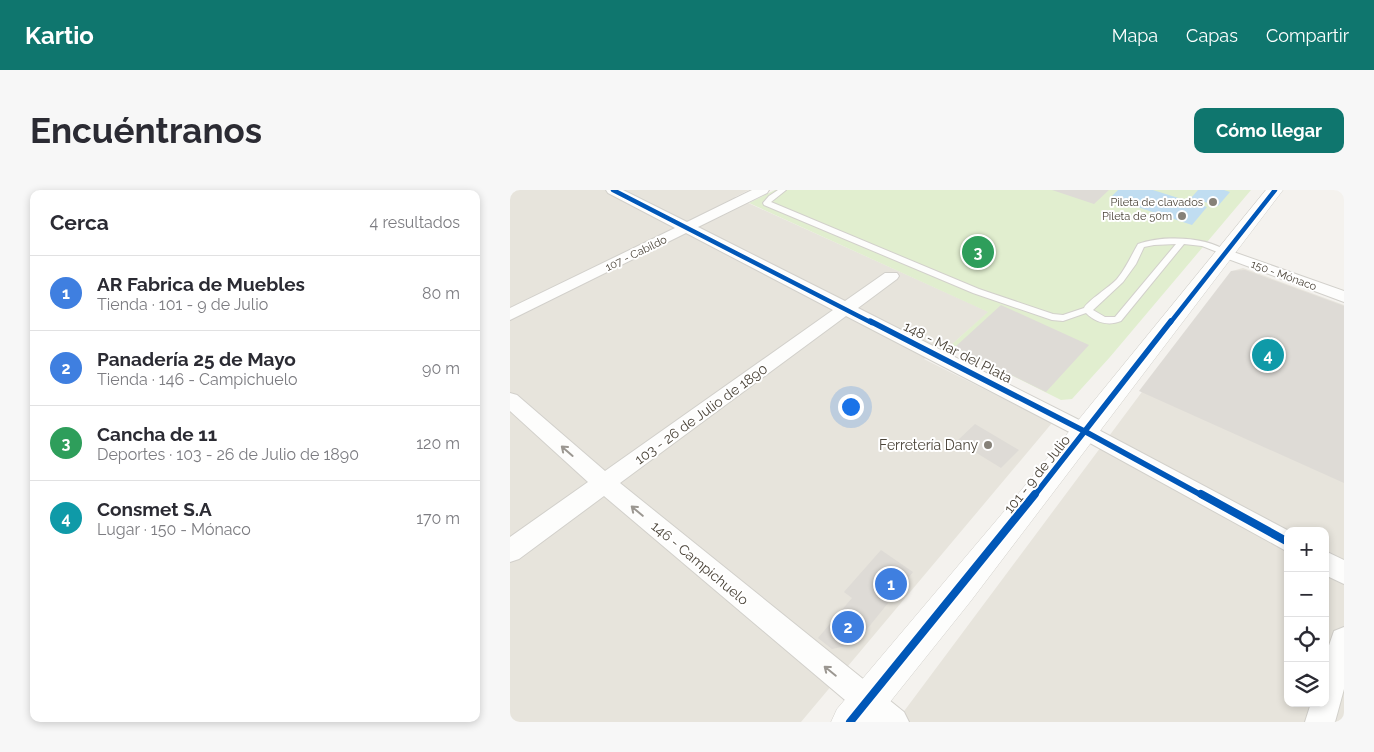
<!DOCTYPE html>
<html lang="es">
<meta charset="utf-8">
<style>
body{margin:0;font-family:Raleway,sans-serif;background:#f7f7f7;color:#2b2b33}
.controls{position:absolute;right:15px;bottom:15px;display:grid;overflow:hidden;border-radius:10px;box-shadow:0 2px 8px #0003}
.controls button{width:45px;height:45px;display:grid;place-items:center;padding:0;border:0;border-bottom:1px solid #e1e1e2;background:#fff;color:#2b2b33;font:25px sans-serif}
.you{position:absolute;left:340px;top:216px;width:18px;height:18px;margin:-12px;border:4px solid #fff;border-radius:50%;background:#1a73e8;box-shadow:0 0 0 8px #1a73e833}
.badge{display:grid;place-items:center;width:32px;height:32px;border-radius:50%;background:#0f766e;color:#fff;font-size:16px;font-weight:700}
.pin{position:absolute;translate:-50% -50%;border:2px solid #fff;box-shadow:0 1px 5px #0006}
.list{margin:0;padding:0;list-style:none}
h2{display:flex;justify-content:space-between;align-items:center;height:65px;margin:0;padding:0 20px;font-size:21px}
h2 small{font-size:16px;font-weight:400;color:#7c7c81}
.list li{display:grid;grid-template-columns:32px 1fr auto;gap:15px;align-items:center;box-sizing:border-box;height:75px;padding:0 20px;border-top:1px solid #e1e1e2}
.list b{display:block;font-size:19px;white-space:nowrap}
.list p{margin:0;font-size:16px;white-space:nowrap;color:#7c7c81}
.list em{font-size:16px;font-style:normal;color:#7c7c81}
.icon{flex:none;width:28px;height:28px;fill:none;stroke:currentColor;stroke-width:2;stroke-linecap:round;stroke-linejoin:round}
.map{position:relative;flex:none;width:834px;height:532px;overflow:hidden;border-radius:10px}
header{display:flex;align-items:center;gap:30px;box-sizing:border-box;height:70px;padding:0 25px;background:#0f766e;color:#fff}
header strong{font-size:24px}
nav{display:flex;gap:28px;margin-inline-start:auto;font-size:18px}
.intro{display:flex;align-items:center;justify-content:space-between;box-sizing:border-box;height:120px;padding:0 30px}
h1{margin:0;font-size:35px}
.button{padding:12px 22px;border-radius:10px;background:#0f766e;color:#fff;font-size:18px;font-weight:700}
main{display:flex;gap:30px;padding:0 30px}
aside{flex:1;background:#fff;border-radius:10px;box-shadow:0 2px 8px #0003}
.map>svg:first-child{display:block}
</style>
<header>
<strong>Kartio</strong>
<nav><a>Mapa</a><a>Capas</a><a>Compartir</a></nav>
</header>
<div class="intro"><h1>Encuéntranos</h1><a class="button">Cómo llegar</a></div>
<main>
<aside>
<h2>Cerca<small>4 resultados</small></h2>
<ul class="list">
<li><span class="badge" style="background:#3f7fe0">1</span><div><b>AR Fabrica de Muebles</b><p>Tienda · 101 - 9 de Julio</p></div><em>80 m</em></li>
<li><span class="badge" style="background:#3f7fe0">2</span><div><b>Panadería 25 de Mayo</b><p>Tienda · 146 - Campichuelo</p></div><em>90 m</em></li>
<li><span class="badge" style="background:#2e9e5b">3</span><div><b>Cancha de 11</b><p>Deportes · 103 - 26 de Julio de 1890</p></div><em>120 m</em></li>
<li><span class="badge" style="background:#0f9aa8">4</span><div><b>Consmet S.A</b><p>Lugar · 150 - Mónaco</p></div><em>170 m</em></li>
</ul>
</aside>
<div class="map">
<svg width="834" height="532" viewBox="0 0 834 532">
<rect width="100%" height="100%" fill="#f4f2ee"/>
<!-- residential -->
<g fill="#e7e4dc" fill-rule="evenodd">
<path d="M0 0H239L225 7 479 122 441 155 414 169 542 233 291 532H0Z"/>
<path d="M733 78 834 115V532H386L722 81ZM778 341H815V513H778Z"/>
</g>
<!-- green -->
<path fill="#e1eecf" d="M265 0H741L600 167 562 209 551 210 441 155 478 122 239 13Z"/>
<!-- water -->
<g fill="#c0ddf1">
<path d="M608 0H643L697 17 682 35 600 8Z"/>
<path d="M688 0H714L720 2 708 16 681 8Z"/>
</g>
<!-- building -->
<g fill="#dedbd6">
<path d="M542 0H599L584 14Z"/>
<path d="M735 80 834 116V293L629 201 721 81Z"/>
<path d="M491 115 579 155 536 202 445 157Z"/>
<path d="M465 234 509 260 491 278 447 251Z"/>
<path d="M371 360 403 382 345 454 322 459 308 448 342 408 334 402Z"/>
</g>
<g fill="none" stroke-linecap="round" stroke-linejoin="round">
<defs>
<path id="service" d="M268 0H276L261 12 469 99 543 124 553 125 574 118C577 111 600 97 607 89 616 78 621 66 628 54 652 45 699 46 719 63L715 65 692 56 674 54 611 131C599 136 586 133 576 123L553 131 542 130 463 103 254 15 253 13 259 6ZM666 54 605 127H595L583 120 613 92 626 74 634 57 644 55Z"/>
<g id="minor">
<path d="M96 0H113L177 32 242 0H259L257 3 188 37 335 111 375 83H387L389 86 387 89 348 118 583 237 779 341 778 362 569 247 336 126 110 293 394 522 399 532H361L94 306 9 369 0 372V347L78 292 0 221V203L7 205 95 281 323 120 176 43 0 130V118L165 38 98 3Z"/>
<path d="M715 59 834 101V112L710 66 708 63 710 60Z"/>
<path d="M815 361 834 370V394L815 385Z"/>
<path d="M834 437V499L825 532H795L801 513H815V467L824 441Z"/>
</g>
<path id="tertiary" d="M756 0H773L460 412 364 532H321L327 519 491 325Z"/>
</defs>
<!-- service casing -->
<use href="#service" stroke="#d2d0cb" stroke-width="2"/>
<!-- minor casing -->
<use href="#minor" stroke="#d2d0cb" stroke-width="2"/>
<!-- tertiary casing -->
<use href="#tertiary" stroke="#d2d0cb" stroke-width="1"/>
<!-- service -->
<use href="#service" fill="#fdfdfc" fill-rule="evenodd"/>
<!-- minor -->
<use href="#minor" fill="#fdfdfc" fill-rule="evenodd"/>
<!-- tertiary -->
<use href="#tertiary" fill="#fdfdfc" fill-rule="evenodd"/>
<defs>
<g id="cycleway-far2">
<path d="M103 0 362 133"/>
<path d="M660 133 765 0"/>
</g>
<g id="cycleway-far1">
<path d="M360 131 576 242 693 306"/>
<path d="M524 306 661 131"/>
</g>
<g id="cycleway">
<path d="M691 304 778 352"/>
<path d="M340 532 525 304"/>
</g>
</defs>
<!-- cycleway-far2 casing -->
<use href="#cycleway-far2" stroke="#fff" stroke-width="7"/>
<!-- cycleway-far1 casing -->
<use href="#cycleway-far1" stroke="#fff" stroke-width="9"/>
<!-- cycleway casing -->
<use href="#cycleway" stroke="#fff" stroke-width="11"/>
<!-- cycleway-far2 -->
<use href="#cycleway-far2" stroke="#0057b8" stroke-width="4.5"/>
<!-- cycleway-far1 -->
<use href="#cycleway-far1" stroke="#0057b8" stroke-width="5.5"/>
<!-- cycleway -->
<use href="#cycleway" stroke="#0057b8" stroke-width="8"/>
</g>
<!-- one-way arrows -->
<defs><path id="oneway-shaft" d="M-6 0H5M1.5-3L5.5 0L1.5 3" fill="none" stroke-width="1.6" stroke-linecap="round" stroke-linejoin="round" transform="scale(1.25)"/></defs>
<g stroke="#9b9791">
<use href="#oneway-shaft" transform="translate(57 261) rotate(-139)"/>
<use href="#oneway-shaft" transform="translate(127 321) rotate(-140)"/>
<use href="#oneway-shaft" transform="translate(320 481) rotate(-141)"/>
</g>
<!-- markers -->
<g fill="#868178" stroke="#fff" stroke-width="2">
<circle cx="703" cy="12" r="5"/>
<circle cx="672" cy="26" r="5"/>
<circle cx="478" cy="255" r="5"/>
</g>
<g text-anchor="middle" stroke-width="4" stroke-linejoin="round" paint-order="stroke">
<!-- far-poi labels -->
<g font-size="11" fill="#4b4439" stroke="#fff" text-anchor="end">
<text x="693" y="16">Pileta de clavados</text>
<text x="662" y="30">Pileta de 50m</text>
</g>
<!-- far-street labels -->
<g font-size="11" fill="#4b4439" stroke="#fff">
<text transform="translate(126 63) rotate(-26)" y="4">107 - Cabildo</text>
<text transform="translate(774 85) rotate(20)" y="4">150 - Mónaco</text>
</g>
<!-- street labels -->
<g font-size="14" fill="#4b4439" stroke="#fff">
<text transform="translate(448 162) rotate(27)" y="5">148 - Mar del Plata</text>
<text transform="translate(191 224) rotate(-36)" y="5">103 - 26 de Julio de 1890</text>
<text transform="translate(527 284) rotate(-51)" y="5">101 - 9 de Julio</text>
<text transform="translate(190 373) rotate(40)" y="5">146 - Campichuelo</text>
</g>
<!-- poi labels -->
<g font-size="14" fill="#4b4439" stroke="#fff" text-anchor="end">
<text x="468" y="260">Ferretería Dany</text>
</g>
</g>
</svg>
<div class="controls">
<button>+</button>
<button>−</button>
<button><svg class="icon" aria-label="locate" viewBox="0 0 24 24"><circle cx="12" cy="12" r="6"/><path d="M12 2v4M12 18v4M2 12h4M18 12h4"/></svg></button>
<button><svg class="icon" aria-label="layers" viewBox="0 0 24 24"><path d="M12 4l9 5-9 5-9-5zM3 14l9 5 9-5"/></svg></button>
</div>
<div class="you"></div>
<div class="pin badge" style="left:381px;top:394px;background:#3f7fe0">1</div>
<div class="pin badge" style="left:338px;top:437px;background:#3f7fe0">2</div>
<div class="pin badge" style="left:468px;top:62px;background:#2e9e5b">3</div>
<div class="pin badge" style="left:758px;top:165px;background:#0f9aa8">4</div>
</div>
</main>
